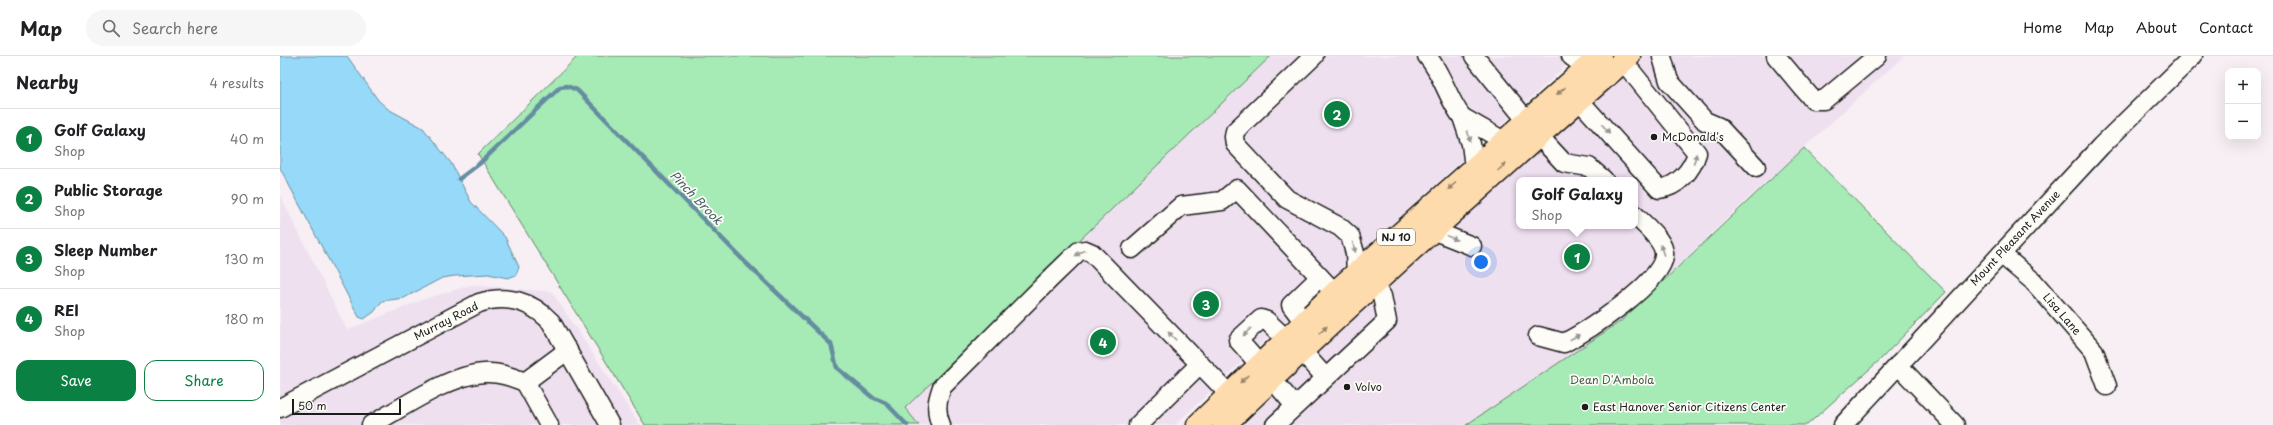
<!DOCTYPE html>
<meta charset="utf-8">
<style>
body{margin:0;font-family:"Playpen Sans",sans-serif;background:#f6f6f6;color:#202124}
.controls{position:absolute;right:12px;top:12px;display:grid;overflow:hidden;border-radius:8px;box-shadow:0 4px 16px #0002}
.controls button{width:36px;height:36px;display:grid;place-items:center;padding:0;border:0;border-bottom:1px solid #e0e0e0;background:#fff;color:#202124;font:20px sans-serif}
.scale{position:absolute;left:12px;bottom:10px;width:109px;box-sizing:border-box;padding-left:4px;border:2px solid #1c1c1c;border-top:0;font-size:11px;line-height:14px;white-space:nowrap;color:#1c1c1c;-webkit-text-stroke:3px #fdfcf7;paint-order:stroke}
.you{position:absolute;left:1201px;top:206px;width:14px;height:14px;margin:-10px;border:3px solid #fff;border-radius:50%;background:#1a73e8;box-shadow:0 0 0 6px #1a73e833}
.badge{display:grid;place-items:center;width:26px;height:26px;border-radius:50%;background:#0b8043;color:#fff;font-size:13px;font-weight:700}
.pin{position:absolute;translate:-50% -50%;border:2px solid #fff;box-shadow:0 1px 4px #0006}
.popup{position:absolute;left:1236px;top:121px;width:122px;height:52px;box-sizing:border-box;display:grid;place-content:center;border-radius:8px;background:#fff;filter:drop-shadow(0 1px 3px #0005);font-size:13px;white-space:nowrap;color:#757577}
.popup b{font-size:15px;color:#202124}
.popup::after{content:'';position:absolute;left:50%;top:100%;margin-left:-8px;border:8px solid transparent;border-top-color:#fff}
.list{margin:0;padding:0;list-style:none}
h2{display:flex;justify-content:space-between;align-items:center;height:52px;margin:0;padding:0 16px;font-size:17px}
h2 small{font-size:13px;font-weight:400;color:#757577}
.list li{display:grid;grid-template-columns:26px 1fr auto;gap:12px;align-items:center;box-sizing:border-box;height:60px;padding:0 16px;border-top:1px solid #e0e0e0}
.list b{display:block;font-size:15px;white-space:nowrap}
.list p{margin:0;font-size:13px;white-space:nowrap;color:#757577}
.list em{font-size:13px;font-style:normal;color:#757577}
.actions{display:flex;gap:8px;padding:12px 16px}
.actions a{flex:1;padding:9px 0;border:1px solid #0b8043;border-radius:12px;text-align:center;font-size:14px;color:#0b8043}
.actions .main{background:#0b8043;color:#fff}
.icon{flex:none;width:22px;height:22px;fill:none;stroke:currentColor;stroke-width:2;stroke-linecap:round;stroke-linejoin:round}
.map{position:relative;flex:none;width:1993px;height:369px;overflow:hidden}
header{display:flex;align-items:center;gap:24px;box-sizing:border-box;height:56px;padding:0 20px;background:#fff;border-bottom:1px solid #e0e0e0}
header strong{font-size:19px}
nav{display:flex;gap:22px;margin-inline-start:auto;font-size:14px}
.search{width:280px;height:36px;background:#f6f6f6;display:flex;align-items:center;gap:10px;box-sizing:border-box;padding:0 14px;border-radius:22px;color:#757577;font-size:15px}
main{display:flex}
aside{flex:1;background:#fff}
.map>svg:first-child{display:block}
</style>
<header>
<strong>Map</strong>
<div class="search"><svg class="icon" aria-label="search" viewBox="0 0 24 24"><circle cx="10" cy="10" r="6"/><path d="M15 15l6 6"/></svg>Search here</div>
<nav><a>Home</a><a>Map</a><a>About</a><a>Contact</a></nav>
</header>
<main>
<aside>
<h2>Nearby<small>4 results</small></h2>
<ul class="list">
<li><span class="badge">1</span><div><b>Golf Galaxy</b><p>Shop</p></div><em>40 m</em></li>
<li><span class="badge">2</span><div><b>Public Storage</b><p>Shop</p></div><em>90 m</em></li>
<li><span class="badge">3</span><div><b>Sleep Number</b><p>Shop</p></div><em>130 m</em></li>
<li><span class="badge">4</span><div><b>REI</b><p>Shop</p></div><em>180 m</em></li>
</ul>
<div class="actions"><a class="main">Save</a><a>Share</a></div>
</aside>
<div class="map">
<svg width="1993" height="369" viewBox="0 0 1993 369">
<rect width="100%" height="100%" fill="#f7eff4"/>
<filter id="ink" filterUnits="userSpaceOnUse"><feTurbulence type="fractalNoise" baseFrequency=".025" numOctaves="2"/><feDisplacementMap in="SourceGraphic" scale="8" xChannelSelector="R" yChannelSelector="G"/><feConvolveMatrix kernelMatrix="1 2 1 2 8 2 1 2 1" color-interpolation-filters="sRGB"/></filter>
<g filter="url(#ink)">
<!-- built -->
<g fill="#efe0f0" fill-rule="evenodd">
<path d="M991 0H1297L1014 257 895 369H639L625 352Z"/>
<path d="M1364 0H1624L1459 151 1341 265 1186 369H964L1009 321ZM1239 124H1355V170H1239Z"/>
<path d="M0 139 67 274 147 242 191 229 272 236 360 369H0Z"/>
</g>
<!-- green -->
<g fill="#a6eab5" stroke="#618368">
<path d="M298 0H991L625 352 639 369H365L198 98Z"/>
<path d="M1524 92 1666 236 1601 303 1527 369H1186L1341 265Z"/>
</g>
<!-- water -->
<path fill="#96d9f8" stroke="#658da0" d="M0 0H67L98 44 108 53 143 72 171 107 191 146 225 181 239 211 236 219 228 222 208 218 175 220 162 222 124 242 102 245 94 256 84 263 79 261 0 112Z"/>
<g fill="none" stroke-linecap="round" stroke-linejoin="round">
<!-- stream -->
<path stroke="#658da0" stroke-width="4.5" d="M179 123 199 108 280 31 287 30 297 34 467 208 551 288 557 312 592 341 606 347 627 369"/>
<defs>
<g id="minor">
<path d="M1034 0 955 75 954 81 955 88 1007 143 1060 171 1070 180 1075 197 1076 217"/>
<path d="M1147 0C1164 20 1167 42 1182 61"/>
<path d="M1194 0 1247 65"/>
<path d="M1291 0 1307 12"/>
<path d="M1496 0 1533 44H1544L1597 0"/>
<path d="M1382 1 1389 25 1425 65 1439 71 1476 111"/>
<path d="M1299 44 1379 133C1398 131 1412 114 1417 97L1343 5"/>
<path d="M1259 80 1284 107 1309 111 1324 124"/>
<path d="M1194 111 1191 88 1182 61 1224 85"/>
<path d="M1152 174 1192 190"/>
<path d="M852 193 901 150 942 145 957 133 1055 237"/>
<path d="M1721 198 1753 225 1814 295 1827 330"/>
<path d="M1024 266 1011 249 1040 221"/>
<path d="M1258 280 1284 287C1307 275 1382 227 1384 200 1386 185 1364 169 1355 159"/>
<path d="M1021 294 1045 321"/>
<path d="M979 308 958 284 981 263 987 265 1006 283"/>
<path d="M1618 309 1675 369"/>
<path d="M992 323 1015 350"/>
<path d="M245 326 269 369"/>
<path d="M0 352 199 247C226 238 251 245 271 266L330 369"/>
<path d="M91 369C122 352 169 319 204 317 219 316 232 321 245 326L288 294"/>
<path d="M661 369C655 355 657 345 662 331L770 223 799 195 805 194 812 197 949 338"/>
<path d="M858 369 920 308"/>
<path d="M995 369 1107 265 1102 240 1092 229"/>
<path d="M1563 369 1821 90 1913 0"/>
</g>
<g id="major">
<path d="M918 369 1062 230 1320 0"/>
<path d="M944 369C1075 242 1212 120 1349 0"/>
</g>
</defs>
<!-- minor casing -->
<use href="#minor" stroke="#1c1c1c" stroke-width="21"/>
<!-- major casing -->
<use href="#major" stroke="#1c1c1c" stroke-width="25"/>
<!-- minor -->
<use href="#minor" stroke="#fdfcf7" stroke-width="18"/>
<!-- major -->
<use href="#major" stroke="#fedbac" stroke-width="22"/>
</g>
<!-- one-way arrows -->
<defs><path id="oneway-solid" d="M-6-.8H1V-3.2L6.5 0L1 3.2V.8H-6Z"/></defs>
<g fill="#98856b">
<use href="#oneway-solid" transform="translate(1281 35) rotate(139)"/>
<use href="#oneway-solid" transform="translate(1222 111) rotate(-42)"/>
<use href="#oneway-solid" transform="translate(1172 130) rotate(138)"/>
<use href="#oneway-solid" transform="translate(1043 274) rotate(-43)"/>
<use href="#oneway-solid" transform="translate(964 323) rotate(136)"/>
</g>
<g fill="#989794">
<use href="#oneway-solid" transform="translate(1326 73) rotate(48)"/>
<use href="#oneway-solid" transform="translate(1189 80) rotate(71)"/>
<use href="#oneway-solid" transform="translate(1415 103) rotate(-75)"/>
<use href="#oneway-solid" transform="translate(1172 182) rotate(22)"/>
<use href="#oneway-solid" transform="translate(1074 191) rotate(74)"/>
<use href="#oneway-solid" transform="translate(1382 194) rotate(-108)"/>
<use href="#oneway-solid" transform="translate(800 197) rotate(151)"/>
<use href="#oneway-solid" transform="translate(967 276) rotate(135)"/>
<use href="#oneway-solid" transform="translate(892 280) rotate(-134)"/>
<use href="#oneway-solid" transform="translate(1295 281) rotate(-28)"/>
</g>
</g>
<!-- markers -->
<g fill="#1c1c1c" stroke="#fdfcf7" stroke-width="1.5">
<circle cx="1374" cy="81" r="4"/>
<circle cx="1067" cy="331" r="4"/>
<circle cx="1305" cy="351" r="4"/>
</g>
<g text-anchor="middle" stroke-width="3.5" stroke-linejoin="round" paint-order="stroke">
<!-- shield labels -->
<rect fill="#fdfcf7" stroke="#605f5e" stroke-width="1" x="1097" y="173" width="38" height="16" rx="3"/>
<g font-size="10" font-weight="bold" fill="#1c1c1c">
<text x="1116" y="185">NJ 10</text>
</g>
<!-- poi labels -->
<g font-size="11" fill="#1c1c1c" stroke="#fdfcf7" text-anchor="start">
<text x="1382" y="85">McDonald's</text>
<text x="1075" y="335">Volvo</text>
<text x="1313" y="355">East Hanover Senior Citizens Center</text>
</g>
<!-- street labels -->
<g font-size="11" fill="#1c1c1c" stroke="#fdfcf7">
<text transform="translate(1735 182) rotate(-47)" y="4">Mount Pleasant Avenue</text>
<text transform="translate(1782 258) rotate(49)" y="4">Lisa Lane</text>
<text transform="translate(166 265) rotate(-27)" y="4">Murray Road</text>
</g>
<!-- park labels -->
<g font-size="11" fill="#455a4a" stroke="#fdfcf7">
<text x="1332" y="328">Dean D'Ambola</text>
</g>
<!-- water labels -->
<g font-size="12" font-style="italic" fill="#475e69" stroke="#fdfcf7">
<text transform="translate(416 142) rotate(46)" y="4">Pinch Brook</text>
</g>
</g>
</svg>
<div class="controls">
<button>+</button>
<button>−</button>
</div>
<div class="scale">50 m</div>
<div class="you"></div>
<div class="pin badge" style="left:1297px;top:201px">1</div>
<div class="popup"><b>Golf Galaxy</b>Shop</div>
<div class="pin badge" style="left:1057px;top:58px">2</div>
<div class="pin badge" style="left:926px;top:248px">3</div>
<div class="pin badge" style="left:823px;top:286px">4</div>
</div>
</main>
